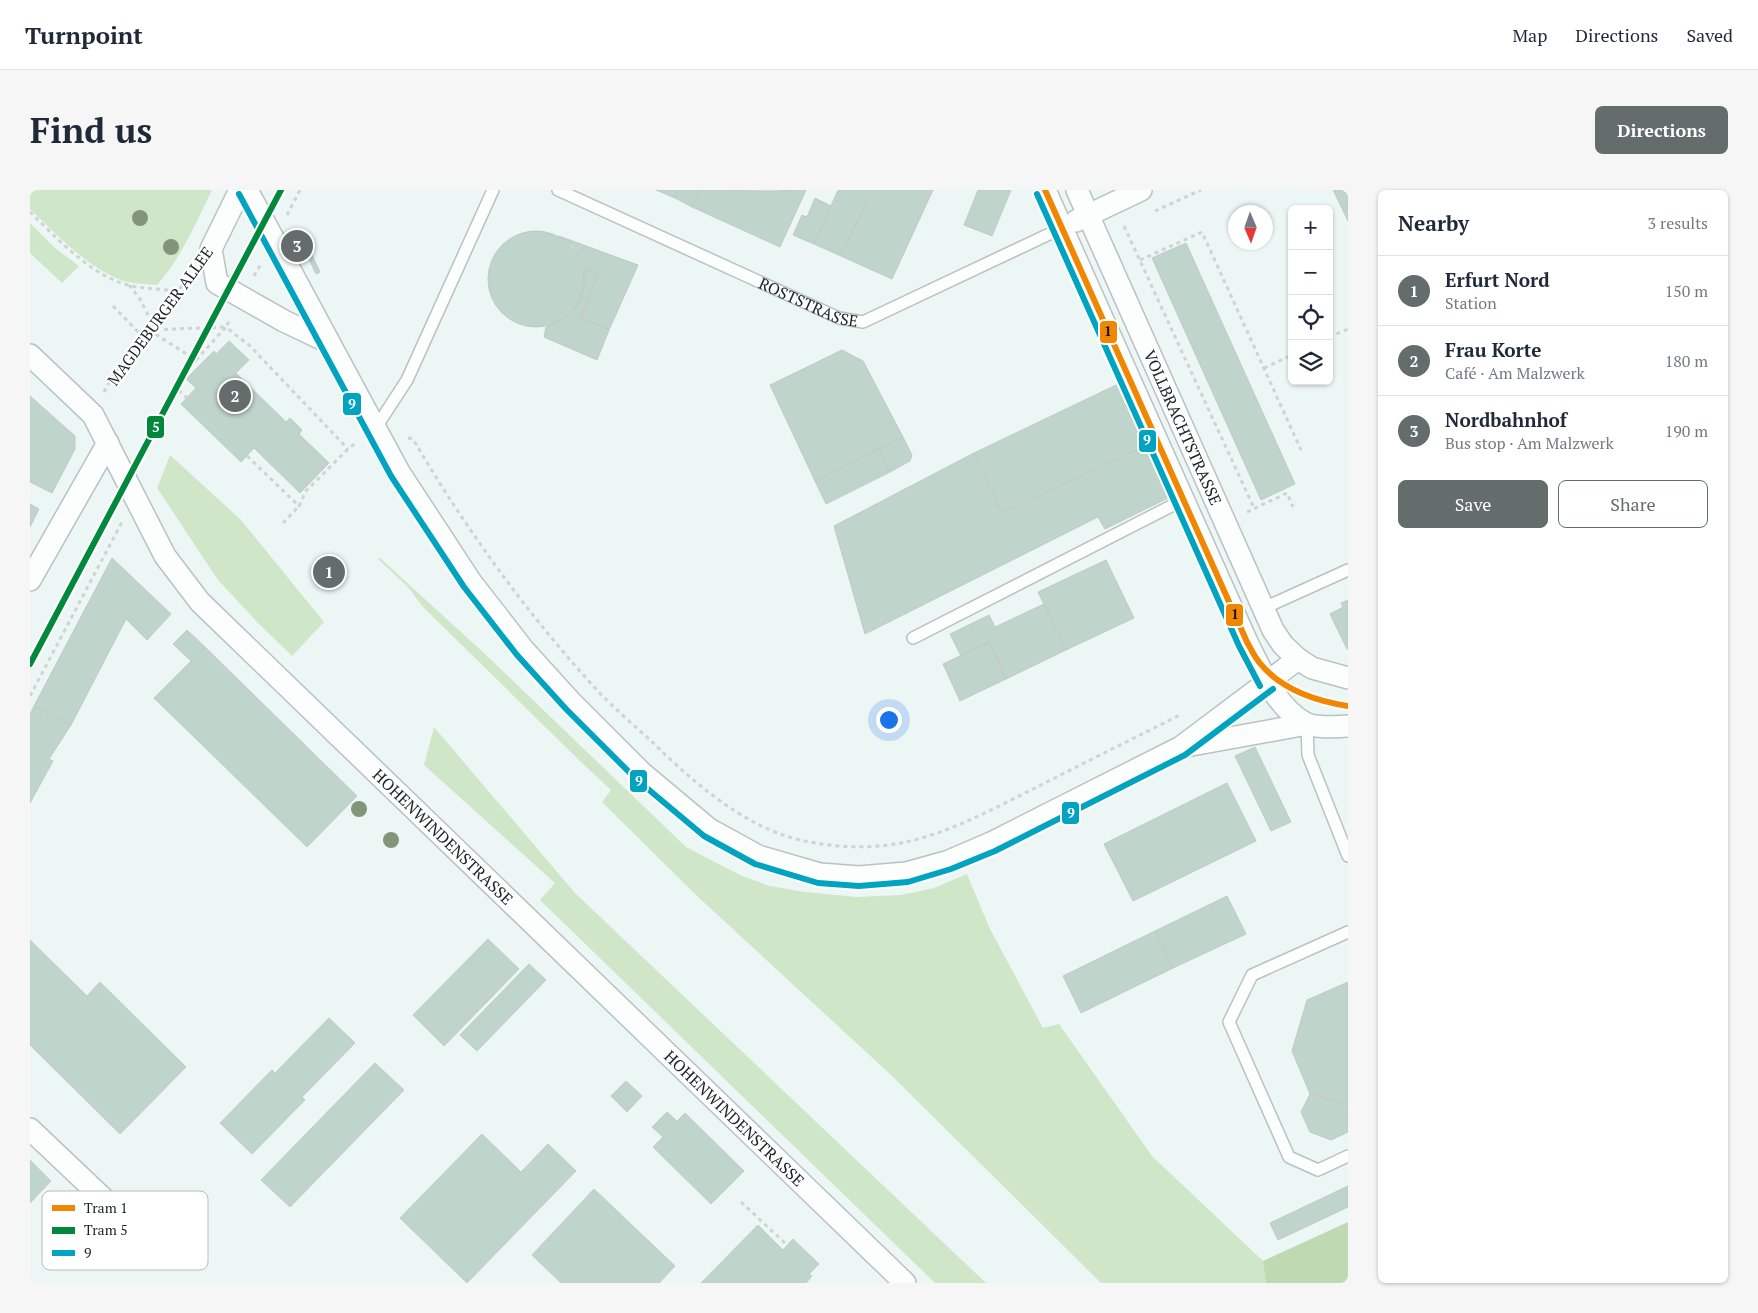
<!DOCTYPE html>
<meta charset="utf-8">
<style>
body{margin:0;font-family:"PT Serif",serif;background:#f6f6f7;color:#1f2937}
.controls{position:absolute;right:15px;top:15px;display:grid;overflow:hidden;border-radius:8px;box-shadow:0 1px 4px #0004}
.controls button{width:45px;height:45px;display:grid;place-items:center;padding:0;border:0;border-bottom:1px solid #e0e1e3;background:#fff;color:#1f2937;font:25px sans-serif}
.compass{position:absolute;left:1198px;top:15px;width:45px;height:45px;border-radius:50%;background:#fff;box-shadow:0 1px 4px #0004;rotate:178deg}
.you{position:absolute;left:858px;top:529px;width:18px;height:18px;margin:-12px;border:4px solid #fff;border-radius:50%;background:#1a73e8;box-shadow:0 0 0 8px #1a73e833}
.badge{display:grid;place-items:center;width:32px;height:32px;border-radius:50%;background:#646d6b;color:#fff;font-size:16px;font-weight:700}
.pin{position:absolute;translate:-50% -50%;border:2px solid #fff;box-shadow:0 1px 5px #0006}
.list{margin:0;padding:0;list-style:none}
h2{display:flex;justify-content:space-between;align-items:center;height:65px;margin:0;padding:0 20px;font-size:21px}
h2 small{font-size:16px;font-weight:400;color:#747a83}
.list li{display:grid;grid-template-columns:32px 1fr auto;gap:15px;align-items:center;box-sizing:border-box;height:70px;padding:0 20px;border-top:1px solid #e0e1e3}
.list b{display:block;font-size:19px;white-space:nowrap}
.list p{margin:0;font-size:16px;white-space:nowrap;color:#747a83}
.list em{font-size:16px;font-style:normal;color:#747a83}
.actions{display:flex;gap:10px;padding:15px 20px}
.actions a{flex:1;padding:11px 0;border:1px solid #646d6b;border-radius:8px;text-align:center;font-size:18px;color:#646d6b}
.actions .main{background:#646d6b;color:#fff}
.icon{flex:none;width:28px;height:28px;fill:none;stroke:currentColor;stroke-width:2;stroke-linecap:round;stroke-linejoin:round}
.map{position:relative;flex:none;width:1318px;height:1093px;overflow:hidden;border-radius:8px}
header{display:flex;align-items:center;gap:30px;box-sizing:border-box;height:70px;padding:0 25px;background:#fff;border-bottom:1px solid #e0e1e3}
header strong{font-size:24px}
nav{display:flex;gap:28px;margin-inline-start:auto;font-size:18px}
.intro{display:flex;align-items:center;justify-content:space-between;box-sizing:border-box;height:120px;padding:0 30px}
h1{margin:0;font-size:35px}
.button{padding:12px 22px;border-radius:8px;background:#646d6b;color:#fff;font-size:18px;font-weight:700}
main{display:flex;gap:30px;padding:0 30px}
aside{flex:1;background:#fff;border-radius:8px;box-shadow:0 1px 4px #0004}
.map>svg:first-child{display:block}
</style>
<header>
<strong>Turnpoint</strong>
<nav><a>Map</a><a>Directions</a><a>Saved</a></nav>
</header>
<div class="intro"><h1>Find us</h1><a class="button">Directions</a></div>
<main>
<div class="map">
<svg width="1318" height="1093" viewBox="0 0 1318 1093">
<rect width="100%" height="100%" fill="#ecf7f5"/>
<!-- green -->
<g fill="#d0e6c8">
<path d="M0 0H182C166 33 151 68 127 95 114 94 100 94 88 89 54 74 27 45 0 19Z"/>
<path d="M0 33 25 58 49 76 32 93 0 63Z"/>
<path d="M140 265 211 330 294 432 262 466 229 434 188 390 127 298Z"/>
<path d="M350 368 455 464 656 657 712 686 740 696 775 702 827 707 871 705 904 698 937 684 959 737 1013 838 1029 834 1122 966 1233 1071 1236 1093H1071L861 885 666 705 572 612 581 600 552 573 393 417 377 396 348 369Z"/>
<path d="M404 537 545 703 956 1093H905L510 710 525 693 394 575Z"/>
</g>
<!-- forest -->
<path fill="#bfd9b2" d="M1318 1032V1093H1236L1233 1071Z"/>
<!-- building -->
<g fill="#bfd4cb" stroke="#c2c9c7">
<path d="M626 0H648L645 8Z"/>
<path d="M648 0H670L662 17 645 8Z"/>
<path d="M670 0 740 1 776 0 750 57 662 17Z"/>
<path d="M808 0H842L811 66 784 54Z"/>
<path d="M842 0H903L862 89 811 66Z"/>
<path d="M948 0H981L962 46 934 35Z"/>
<path d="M1303 0H1318V31L1306 6Z"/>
<path d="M785 8 801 16 784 54 763 45 772 25 777 27Z"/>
<circle cx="506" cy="89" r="48"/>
<path d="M529 46 608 75 579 140 550 127 568 84 554 79 552 71 543 56Z"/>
<path d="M1156 53 1265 294 1231 310 1122 68Z"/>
<path d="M282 65 290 82 286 84 278 67Z"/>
<path d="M554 79 568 84 550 127 579 140 567 170 514 147 516 137 532 130 544 119 549 112 554 96Z"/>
<path d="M199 151 219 170 206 183 256 232 260 228 272 240 269 244 299 273 270 303 224 258 211 272 151 214 166 198 156 189 184 161 186 164Z"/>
<path d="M812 160 833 171 873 247 785 291 740 195Z"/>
<path d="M1086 195 1115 256 972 323 944 263Z"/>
<path d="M0 206 45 246V259L22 303 0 292Z"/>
<path d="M873 247 882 265 880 271 860 282 849 259Z"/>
<path d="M1115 256 1138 308 1075 339 1068 327 835 444 804 336 944 263 972 323Z"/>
<path d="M849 259 860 282 796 314 785 291Z"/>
<path d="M0 314 9 319 0 337Z"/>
<path d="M82 368 141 424 117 450 96 429 41 535 4 516Z"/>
<path d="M1076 370 1104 428 1036 460 1008 402Z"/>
<path d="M1318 410V459H1317L1300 424 1313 417 1311 413Z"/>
<path d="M1014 414 1036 460 976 489 959 452 931 466 920 444 959 425 965 437Z"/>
<path d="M157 440 175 457 161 471 143 454Z"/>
<path d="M959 452 976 489 930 511 913 474Z"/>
<path d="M175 457 327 606 277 657 124 508Z"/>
<path d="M4 516 41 535 19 569 23 571 0 613V525Z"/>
<path d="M1225 557 1261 632 1241 641 1205 566Z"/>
<path d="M1197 593 1226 651 1103 711 1074 654Z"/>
<path d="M1197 706 1216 744 1143 778 1125 741Z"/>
<path d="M1125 741 1143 778 1051 823 1033 786Z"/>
<path d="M458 749 489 779 414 856 383 825Z"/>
<path d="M0 750 57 806 70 792 156 877 90 944 0 855Z"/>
<path d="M499 774 516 790 447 861 430 845Z"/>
<path d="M1318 792V915L1280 904 1262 861 1277 810Z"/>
<path d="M299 828 325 853 272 907 275 910 222 964 190 933 242 880 245 883Z"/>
<path d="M345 873 374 900 260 1017 231 990Z"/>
<path d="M596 891 612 906 597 922 581 906Z"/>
<path d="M1280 904 1318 915V942L1301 950 1280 942 1271 922Z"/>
<path d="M637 922 647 931 655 923 714 981 681 1014 623 957 633 947 622 937Z"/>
<path d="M452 944 491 982 518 954 546 981 437 1093 370 1028Z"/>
<path d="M0 970 21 991 0 1013Z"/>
<path d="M1318 996V1017L1248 1050 1240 1033Z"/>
<path d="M564 999 645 1076 629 1093H531L502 1065Z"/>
<path d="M728 1035 753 1060 763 1049 789 1074 779 1084 782 1086 776 1093H671Z"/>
</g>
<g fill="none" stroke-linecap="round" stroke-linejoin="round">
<defs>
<g id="service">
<path id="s1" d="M528 0 809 128 833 132 1032 38"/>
<path d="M345 239 377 190 463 0"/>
<path d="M1234 418 1318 380"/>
<path d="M883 448 1153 310"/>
<path d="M1277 534 1278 565 1318 666"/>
<path d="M1318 742 1222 785 1199 832 1259 967 1288 980 1318 966"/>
</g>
<g id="minor">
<path d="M210 0 181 59 187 93 254 131 298 152"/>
<path d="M217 0 369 282 441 392 493 459 542 513 612 583 679 639 728 666 790 684 829 687 876 683 919 671 961 653 1151 557 1268 469 1282 478 1318 488"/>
<path d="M1015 0 1217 452C1231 480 1246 517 1275 533 1283 538 1309 537 1318 536"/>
<path id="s2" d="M1047 0 1243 440 1253 455 1268 469"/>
<path d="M1046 31 1111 0"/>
<path id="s3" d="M0 165 63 225 135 366 170 412 875 1093"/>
<path d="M0 390 78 253"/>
<path d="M1156 556 1277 534"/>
<path d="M0 939 136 1068"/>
</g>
</defs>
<!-- service casing -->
<use href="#service" stroke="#bac2c0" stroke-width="14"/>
<!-- minor casing -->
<use href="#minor" stroke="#bac2c0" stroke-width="24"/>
<!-- path -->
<g stroke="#d0d3d3" stroke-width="3" stroke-dasharray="4 4" stroke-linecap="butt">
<path d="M1125 21 1171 0"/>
<path d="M0 22C27 48 60 85 98 95 114 99 131 99 148 101"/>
<path d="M257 25 270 0"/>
<path d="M1094 36 1224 318"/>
<path d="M1110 70 1172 42 1271 260"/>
<path d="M224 86 231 74"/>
<path d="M99 95 110 109 122 133"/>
<path d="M83 116 113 147"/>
<path d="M118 140 196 137 200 129"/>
<path d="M119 140 166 170 144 196 157 208"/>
<path d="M1299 147 1318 139"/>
<path d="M166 170 196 137 220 156 318 259"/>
<path d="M1234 178 1262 165"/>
<path d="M74 202 81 189 161 84"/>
<path d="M378 248 383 249C435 338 496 422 565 498 582 516 601 533 619 549 658 587 705 630 759 647 794 657 835 660 871 653 917 644 961 620 1003 599 1052 574 1102 549 1152 524"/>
<path d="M217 266 269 316 276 301 318 259 327 252"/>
<path d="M1217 322 1257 303 1263 317"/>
<path d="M253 333 269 316"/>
<path d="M0 506 92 332"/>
<path d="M711 1012 757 1055"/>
</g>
<!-- service -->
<use href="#service" stroke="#fcfefe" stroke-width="11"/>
<!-- minor -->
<use href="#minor" stroke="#fcfefe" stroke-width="21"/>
<defs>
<g id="bus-1">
<path d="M209 4 361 286 434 397 487 465 536 519 606 589 674 646 725 674 788 693 829 696 878 692 921 679 965 661 1155 565 1243 499"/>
<path d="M1007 4 1209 456 1230 496"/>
</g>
</defs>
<!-- bus-1 casing -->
<use href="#bus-1" stroke="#fff" stroke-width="10"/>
<!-- bus-1 -->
<use href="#bus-1" stroke="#00a4c0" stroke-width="6"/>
<defs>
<path id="tram-1" d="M1015 0 1217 452C1221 459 1224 466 1229 472 1250 499 1286 511 1318 516"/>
<path id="tram-2" d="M0 474 251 0"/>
</defs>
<!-- tram-1 casing -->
<use href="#tram-1" stroke="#fff" stroke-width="10"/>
<!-- tram-2 casing -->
<use href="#tram-2" stroke="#fff" stroke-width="10"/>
<!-- tram-1 -->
<use href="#tram-1" stroke="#f18700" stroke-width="6"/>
<!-- tram-2 -->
<use href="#tram-2" stroke="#00883c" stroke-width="6"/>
</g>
<!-- trees -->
<g fill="#829579">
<circle cx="110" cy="28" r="8"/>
<circle cx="141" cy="57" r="8"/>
<circle cx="329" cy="619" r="8"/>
<circle cx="361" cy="650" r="8"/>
</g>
<g text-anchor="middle" stroke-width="4.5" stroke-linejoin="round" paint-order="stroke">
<!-- street labels -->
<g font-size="16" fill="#1b2221" stroke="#fff">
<text dy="6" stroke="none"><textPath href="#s1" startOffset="275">ROSTSTRASSE</textPath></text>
<text transform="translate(130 126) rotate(-54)" y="6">MAGDEBURGER ALLEE</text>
<text dy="6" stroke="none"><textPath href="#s2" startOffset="260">VOLLBRACHTSTRASSE</textPath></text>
<text dy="6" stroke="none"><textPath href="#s3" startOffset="641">HOHENWINDENSTRASSE</textPath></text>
<text dy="6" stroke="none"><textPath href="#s3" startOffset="1046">HOHENWINDENSTRASSE</textPath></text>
</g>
</g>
<!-- legend -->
<rect x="12" y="1001" width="166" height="79" rx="8" fill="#fff" stroke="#bbbdbc" stroke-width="1"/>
<rect x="22" y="1015" width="23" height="6" fill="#f18700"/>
<rect x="22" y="1037" width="23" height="7" fill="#00883c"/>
<rect x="22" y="1060" width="23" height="6" fill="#00a4c0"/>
<g font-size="14" fill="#1b2221">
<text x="54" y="1023">Tram 1</text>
<text x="54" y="1045">Tram 5</text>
<text x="54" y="1068">9</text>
</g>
<g stroke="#fff" stroke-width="2">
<rect x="1069" y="130" width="19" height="24" rx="5" fill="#f18700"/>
<rect x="312" y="202" width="20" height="24" rx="5" fill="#00a4c0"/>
<rect x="116" y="225" width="19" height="24" rx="5" fill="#00883c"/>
<rect x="1108" y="239" width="19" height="24" rx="5" fill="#00a4c0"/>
<rect x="1195" y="413" width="19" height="24" rx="5" fill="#f18700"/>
<rect x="599" y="579" width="19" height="24" rx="5" fill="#00a4c0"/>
<rect x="1031" y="611" width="19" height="24" rx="5" fill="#00a4c0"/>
</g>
<g font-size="14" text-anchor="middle" font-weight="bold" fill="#fff">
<text x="322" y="219">9</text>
<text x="126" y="242">5</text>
<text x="1117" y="255">9</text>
<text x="609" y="596">9</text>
<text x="1041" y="628">9</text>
</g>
<g font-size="14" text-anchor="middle" font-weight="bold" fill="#111">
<text x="1078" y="146">1</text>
<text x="1205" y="429">1</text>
</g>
</svg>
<div class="controls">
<button>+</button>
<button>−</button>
<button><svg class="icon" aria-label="locate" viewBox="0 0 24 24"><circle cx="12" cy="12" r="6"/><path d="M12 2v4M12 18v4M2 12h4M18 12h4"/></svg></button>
<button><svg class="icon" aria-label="layers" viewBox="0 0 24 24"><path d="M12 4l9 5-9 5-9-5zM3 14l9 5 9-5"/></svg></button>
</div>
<svg class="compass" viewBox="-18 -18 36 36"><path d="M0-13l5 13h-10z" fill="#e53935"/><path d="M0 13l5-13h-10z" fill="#747a83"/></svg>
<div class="you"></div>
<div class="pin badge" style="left:299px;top:382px">1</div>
<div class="pin badge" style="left:205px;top:206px">2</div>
<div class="pin badge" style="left:267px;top:56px">3</div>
</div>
<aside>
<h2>Nearby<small>3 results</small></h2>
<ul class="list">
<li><span class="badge">1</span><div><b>Erfurt Nord</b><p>Station</p></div><em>150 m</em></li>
<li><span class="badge">2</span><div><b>Frau Korte</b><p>Café · Am Malzwerk</p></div><em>180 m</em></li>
<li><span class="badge">3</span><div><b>Nordbahnhof</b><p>Bus stop · Am Malzwerk</p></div><em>190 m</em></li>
</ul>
<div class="actions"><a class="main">Save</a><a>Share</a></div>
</aside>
</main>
